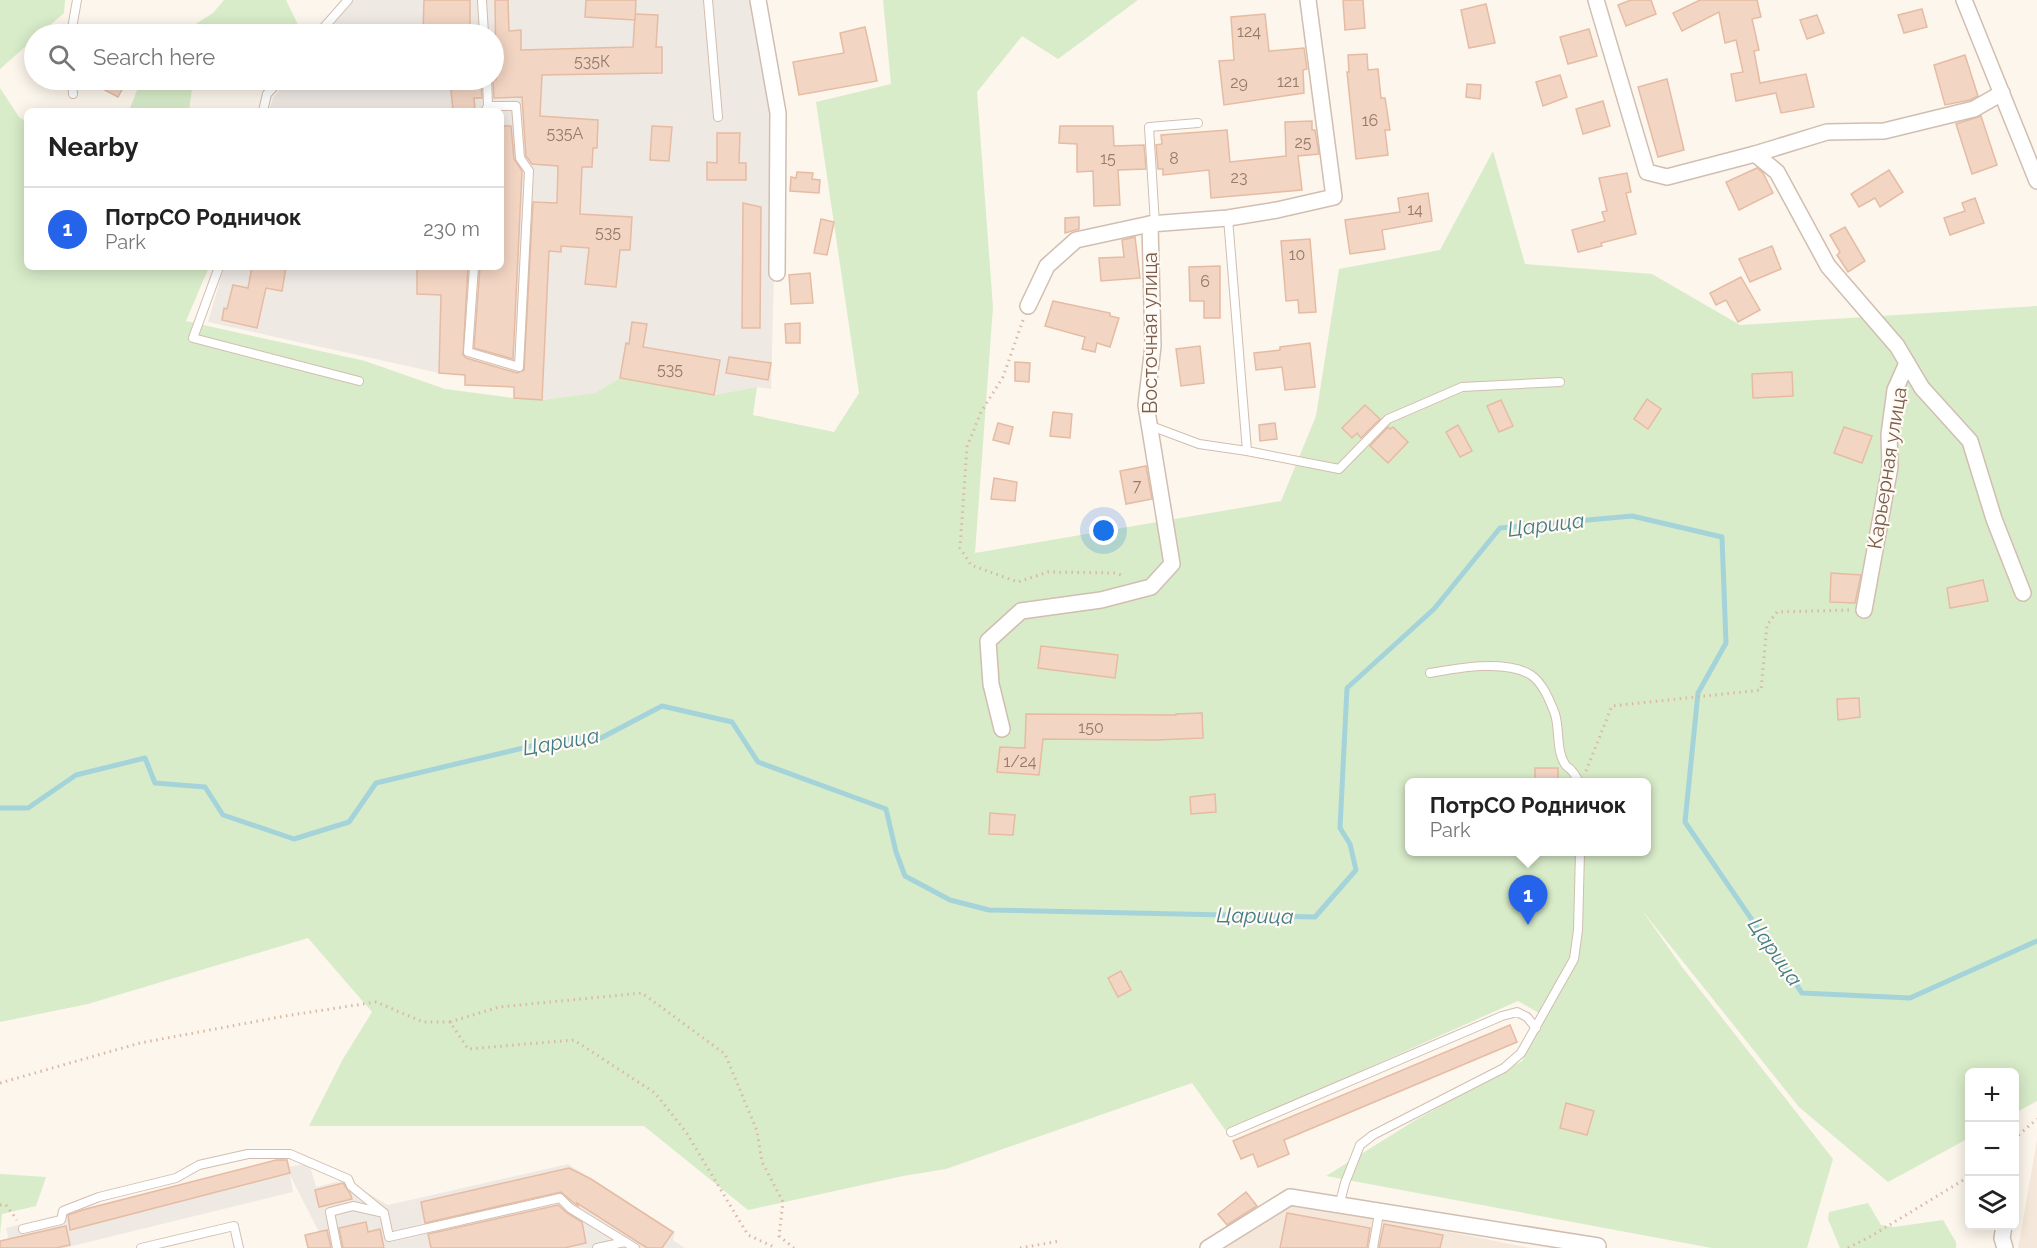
<!DOCTYPE html>
<meta charset="utf-8">
<style>
body{margin:0;font-family:Raleway,sans-serif;background:#f2f2f2;color:#222}
.controls{position:absolute;right:18px;bottom:18px;display:grid;overflow:hidden;border-radius:9px;box-shadow:0 3px 15px #0003}
.controls button{width:54px;height:54px;display:grid;place-items:center;padding:0;border:0;border-bottom:2px solid #e0e0e0;background:#fff;color:#222;font:30px sans-serif}
.you{position:absolute;left:1104px;top:531px;width:21px;height:21px;margin:-15px;border:4px solid #fff;border-radius:50%;background:#1a73e8;box-shadow:0 0 0 9px #1a73e833}
.badge{display:grid;place-items:center;width:39px;height:39px;border-radius:50%;background:#2563eb;color:#fff;font-size:20px;font-weight:700}
.pin{position:absolute;translate:-50% -50px;filter:drop-shadow(0 2px 3px #0008)}
.pin::after{content:'';position:absolute;top:32px;width:21px;height:18px;background:inherit;clip-path:polygon(0 0,100% 0,50% 100%)}
.popup{position:absolute;left:1405px;top:778px;width:246px;height:78px;box-sizing:border-box;display:grid;place-content:center;border-radius:9px;background:#fff;filter:drop-shadow(0 2px 4px #0005);font-size:20px;white-space:nowrap;color:#767676}
.popup b{font-size:22px;color:#222}
.popup::after{content:'';position:absolute;left:50%;top:100%;margin-left:-12px;border:12px solid transparent;border-top-color:#fff}
.list{margin:0;padding:0;list-style:none}
h2{display:flex;justify-content:space-between;align-items:center;height:78px;margin:0;padding:0 24px;font-size:26px}
h2 small{font-size:20px;font-weight:400;color:#767676}
.list li{display:grid;grid-template-columns:39px 1fr auto;gap:18px;align-items:center;box-sizing:border-box;height:84px;padding:0 24px;border-top:2px solid #e0e0e0}
.list b{display:block;font-size:22px;white-space:nowrap}
.list p{margin:0;font-size:20px;white-space:nowrap;color:#767676}
.list em{font-size:20px;font-style:normal;color:#767676}
.icon{flex:none;width:33px;height:33px;fill:none;stroke:currentColor;stroke-width:2;stroke-linecap:round;stroke-linejoin:round}
.map{position:relative;flex:none;width:2037px;height:1248px;overflow:hidden}
.search{position:absolute;background:#fff;box-shadow:0 3px 15px #0003;left:24px;top:24px;width:480px;height:66px;display:flex;align-items:center;gap:15px;box-sizing:border-box;padding:0 21px;border-radius:33px;color:#767676;font-size:22px}
.panel{position:absolute;background:#fff;box-shadow:0 3px 15px #0003;left:24px;top:108px;width:480px;height:162px;border-radius:9px}
.map>svg:first-child{display:block}
</style>
<div class="map">
<svg width="2037" height="1248" viewBox="0 0 2037 1248">
<rect width="100%" height="100%" fill="#fdf6ec"/>
<!-- residential -->
<g fill="#f5e8da">
<path d="M2037 1140V1248H2018Z"/>
<path d="M1293 1201 1531 1248H1213Z"/>
</g>
<!-- industrial -->
<g fill="#efe9e4">
<path d="M353 0H753L773 114 774 275 771 389 757 387 714 395 620 378 595 393 542 400 514 398V387L465 385V375L439 373 208 322 224 267H501V111H269L273 98 288 80H494V34H325Z"/>
<path d="M287 1157 289 1167 309 1163 316 1187 345 1180 388 1205 568 1164 675 1232 673 1240 685 1248H327L290 1175 293 1192 64 1248H11L6 1228Z"/>
</g>
<!-- green -->
<g fill="#d8ecc9" fill-rule="evenodd">
<path d="M0 0H65L64 13 40 34H34V39L0 69Z"/>
<path d="M224 0H286L302 33 298 34H180L213 13Z"/>
<path d="M883 0H1138L1058 59 1022 36 977 92 993 307 975 553 1281 501 1316 416 1339 269 1440 250 1493 151 1525 264 1652 274 1740 325 2037 306V1101L2015 1113 2014 1072H1970L1969 1138 1888 1182 1799 1107 1641 909 1682 967 1833 1159 1807 1248H1712L1326 1176 1414 1121 1522 1061 1546 1017 1518 1001 1226 1131 1192 1083 946 1169 903 1176 748 1210 644 1126H309L343 1059 372 1012 308 938 88 1004 0 1022V88L19 117 27 122V267H209L186 321 365 361 445 389 514 398 542 400 595 393 620 378 714 395 757 387 753 415 834 432 859 393 816 102 891 84ZM1410 782H1646V852H1410Z"/>
<path d="M141 80H193L189 111H129Z"/>
<path d="M0 1174 46 1177 36 1206 2 1214 0 1235Z"/>
<path d="M1868 1203 1881 1225 1894 1227 1943 1220 1956 1242V1248H1840L1828 1219 1829 1212Z"/>
</g>
<g fill="none" stroke-linecap="round" stroke-linejoin="round">
<!-- stream -->
<path stroke="#a5d3da" stroke-width="5" d="M0 808H28L76 775 145 758 155 783 205 787 223 815 294 839 349 822 376 783 561 739 601 738 662 706 732 722 758 762 886 809 896 852 905 876 950 900 989 910 1315 917 1356 870 1350 844 1340 828 1347 688 1434 609 1500 528 1632 516 1722 537 1726 643 1698 693 1685 822 1802 993 1910 998 2037 941"/>
</g>
<!-- building -->
<g fill="#f3d5c3" stroke="#e6bba3" stroke-width="1.5">
<path d="M424 0H470V34H423Z"/>
<path d="M495 0H508L509 31 521 30V50L633 47 635 14 658 15 656 47H662V73L542 75 540 116 598 120 597 148H593L592 167H582L580 214 632 217 630 250H620L616 287 585 284 589 248 561 246V252L549 251 542 400 514 398V387L465 385V375L439 373 441 295 417 294V267H468L463 355 466 358 517 373 524 370 533 202 557 203 558 166 532 164 526 156 522 97 494 98 493 80H496Z"/>
<path d="M586 0H636L635 20 585 17Z"/>
<path d="M1343 0H1363L1365 28 1345 30Z"/>
<path d="M1631 0H1651L1656 14 1626 26 1618 5Z"/>
<path d="M1700 0H1757L1761 17 1752 19 1759 50 1754 51 1760 83 1806 74 1814 107 1781 113 1776 93 1736 101 1731 74 1743 72 1736 40 1725 43 1719 12 1682 31 1673 13Z"/>
<path d="M1486 4 1495 43 1469 48 1461 10Z"/>
<path d="M1922 9 1927 27 1904 33 1898 15Z"/>
<path d="M1265 14 1269 51 1304 48 1307 69 1303 70 1304 93 1224 105 1219 61 1234 60 1231 17Z"/>
<path d="M1817 15 1824 33 1807 39 1800 20Z"/>
<path d="M865 27 877 81 799 95 793 62 844 53 840 33Z"/>
<path d="M1589 29 1597 56 1568 64 1560 37Z"/>
<path d="M1367 54 1368 70 1378 69 1381 98H1385L1390 130H1385L1388 155 1356 159 1347 72H1349L1348 55Z"/>
<path d="M1965 55 1978 96 1970 100 1945 105 1934 65Z"/>
<path d="M1560 75 1567 97 1543 106 1536 82Z"/>
<path d="M1667 79 1684 150 1658 157 1638 87Z"/>
<path d="M86 80H127L118 97Z"/>
<path d="M450 80H481L482 98H474L475 111H453Z"/>
<path d="M1467 84 1481 85 1480 99 1466 97Z"/>
<path d="M1603 101 1610 126 1583 134 1576 109Z"/>
<path d="M1981 116 1997 165 1972 174 1956 124Z"/>
<path d="M1312 121V130H1315L1319 154 1298 156 1302 190 1211 198 1209 170 1163 175V169H1158L1156 145 1162 144 1161 135 1227 130 1230 162 1286 156 1285 122Z"/>
<path d="M501 126H511L514 159 522 171 513 359 474 348 480 267H501Z"/>
<path d="M652 126 672 127 669 161 650 160Z"/>
<path d="M1060 126H1113L1114 146 1144 145 1146 169 1118 170 1120 205 1094 206 1093 171 1077 172V144L1059 143Z"/>
<path d="M717 133H740L739 163H746V180H707V162L717 163Z"/>
<path d="M1757 168 1763 173 1773 193 1739 210 1726 182Z"/>
<path d="M1889 170 1903 192 1880 207 1875 198 1859 207 1851 194Z"/>
<path d="M797 172 813 173 812 179 820 180 819 193 790 191 791 177 796 178Z"/>
<path d="M1627 173 1631 192 1626 193 1636 234 1601 243 1602 246 1578 252 1572 230 1605 221 1602 212 1607 211 1599 178Z"/>
<path d="M1428 193 1432 221 1382 230 1385 249 1350 254 1345 220 1400 212 1398 198Z"/>
<path d="M1975 198 1984 223 1950 235 1944 218 1965 211 1962 203Z"/>
<path d="M743 203 761 207 760 328H742Z"/>
<path d="M1079 217V229L1065 233V218Z"/>
<path d="M821 219 834 222 827 255 814 253Z"/>
<path d="M1845 227 1865 261 1848 272 1837 255 1840 252 1830 235Z"/>
<path d="M1135 237 1140 278 1101 281 1099 258 1124 257 1122 240Z"/>
<path d="M1310 239 1316 312 1299 313 1298 300 1286 301 1281 241Z"/>
<path d="M1772 246 1781 269 1750 282 1739 259Z"/>
<path d="M1220 266V318H1204V301H1190L1189 267Z"/>
<path d="M252 267H286L282 291 266 288 257 328 222 320 224 308 227 309 233 285 248 288Z"/>
<path d="M810 273 813 303 791 304 789 275Z"/>
<path d="M1741 277 1760 310 1738 322 1726 300 1716 305 1710 293Z"/>
<path d="M1053 301 1110 313V316L1119 318 1110 347 1097 343 1095 352 1082 349 1085 337 1045 326Z"/>
<path d="M632 322 647 324 643 347 720 360 714 395 620 378 626 343 629 344Z"/>
<path d="M800 323V343H786L785 324Z"/>
<path d="M1310 343 1315 387 1285 390 1282 367 1256 370 1254 353 1280 350V347Z"/>
<path d="M1200 346 1204 383 1181 386 1176 349Z"/>
<path d="M729 357 771 363 768 380 726 373Z"/>
<path d="M1015 362 1030 363 1029 382 1015 381Z"/>
<path d="M1792 372 1793 396 1753 398 1752 374Z"/>
<path d="M1647 399 1661 409 1648 429 1634 419Z"/>
<path d="M1501 400 1513 426 1499 432 1487 406Z"/>
<path d="M1365 405 1380 419 1361 438 1357 433 1352 438 1342 428Z"/>
<path d="M1053 412 1072 414 1070 438 1050 436Z"/>
<path d="M998 423 1013 427 1009 444 993 440Z"/>
<path d="M1275 423 1277 439 1260 441 1259 425Z"/>
<path d="M1458 425 1472 451 1460 457 1446 432Z"/>
<path d="M1388 427 1390 429 1393 427 1408 442 1388 463 1370 446Z"/>
<path d="M1844 427 1872 436 1862 463 1834 453Z"/>
<path d="M1146 466 1152 499 1126 504 1120 471Z"/>
<path d="M994 478 1017 482 1015 501 991 499Z"/>
<path d="M1831 573 1861 575 1855 603 1830 602Z"/>
<path d="M1983 580 1988 601 1950 608 1947 588Z"/>
<path d="M1041 646 1118 655 1115 678 1038 668Z"/>
<path d="M1859 698 1860 717 1838 720 1837 699Z"/>
<path d="M1202 713 1203 738 1156 740 1043 739 1039 775 997 772 1000 747 1025 748 1026 714 1176 715V714Z"/>
<rect x="1535" y="768" width="23" height="15"/>
<path d="M1215 794 1216 812 1191 814 1190 797Z"/>
<path d="M990 813 1015 815 1013 835 989 834Z"/>
<path d="M1121 971 1131 990 1118 997 1108 978Z"/>
<path d="M1510 1025 1517 1042 1284 1140 1289 1154 1258 1167 1253 1154 1241 1159 1233 1141Z"/>
<path d="M1566 1103 1594 1111 1587 1135 1560 1128Z"/>
<path d="M276 1160H287L290 1173 70 1230 68 1215 86 1209Z"/>
<path d="M569 1168 591 1179 673 1232 662 1248H647L577 1203 578 1206 574 1203 561 1192 425 1223 421 1202Z"/>
<path d="M343 1183 350 1193 352 1199 319 1207 315 1190Z"/>
<path d="M1246 1192 1257 1206 1227 1225 1218 1214Z"/>
<path d="M558 1205 567 1213 582 1222 586 1243 564 1248H431L428 1234Z"/>
<path d="M1287 1213 1370 1228 1367 1248H1280Z"/>
<path d="M366 1222 368 1232 380 1229 384 1248H343L339 1228Z"/>
<path d="M1384 1224 1443 1235 1440 1248H1379Z"/>
<path d="M66 1226 70 1245 56 1248H0V1241Z"/>
<path d="M327 1230 331 1248H308L305 1235Z"/>
</g>
<g fill="none" stroke-linecap="round" stroke-linejoin="round">
<defs>
<g id="lane">
<path d="M482 0 484 34"/>
<path d="M708 0 718 117"/>
<path d="M71 34 77 0"/>
<path d="M318 34 348 0"/>
<path d="M72 80 73 94"/>
<path d="M263 111 267 94 280 80"/>
<path d="M485 111 488 106 487 80"/>
<path d="M1228 218 1247 451 1339 469 1388 419 1462 387 1560 382"/>
<path d="M1155 224 1149 127 1198 123"/>
<path d="M219 267 193 338 359 381"/>
<path d="M474 267 468 352 519 367 529 171 520 158 516 106H488"/>
<path d="M1151 426 1199 444 1247 451"/>
<path d="M1430 673C1457 668 1506 659 1531 675 1543 683 1550 701 1555 714 1560 730 1556 751 1565 764 1566 767 1570 768 1572 771 1575 774 1577 779 1579 782"/>
<path d="M1231 1132 1502 1016 1517 1012 1527 1017 1536 1028"/>
<path d="M1339 1206 1345 1183 1360 1145 1373 1135 1504 1068 1521 1053 1574 959 1578 930 1580 852"/>
<path d="M23 1229 61 1220 63 1211 99 1197 176 1178 199 1165 248 1154H290L348 1179 351 1186 384 1213"/>
<path d="M141 1248 234 1226 239 1248"/>
<path d="M337 1248 330 1212 353 1206 384 1213 389 1237 560 1198 570 1208 635 1248"/>
<path d="M597 1248 625 1242"/>
<path d="M1373 1248 1379 1213"/>
</g>
<g id="street">
<path d="M758 0 778 113 777 273"/>
<path d="M1596 0 1647 172 1667 177 1755 154 1827 132 1884 131 1974 109 2002 93"/>
<path d="M1964 0 2037 181"/>
<path d="M1755 154 1777 172 1828 266 1897 346 1922 388 1970 441 1994 519 2023 593"/>
<path d="M1028 306 1047 266 1076 240 1150 224"/>
<path d="M1864 610 1890 467 1889 435 1895 390 1907 363"/>
<path d="M1002 729 991 684 988 641 1021 611 1101 600 1151 587 1172 564 1146 405 1153 346 1150 224 1228 218 1277 210 1334 197 1308 0"/>
<path d="M2004 1226 2002 1238 2005 1248"/>
<path d="M1208 1248 1290 1197 1598 1246 1597 1248"/>
</g>
</defs>
<!-- lane casing -->
<use href="#lane" stroke="#d1beb0" stroke-width="10"/>
<!-- street casing -->
<use href="#street" stroke="#d1beb0" stroke-width="18"/>
<!-- path -->
<g stroke="#d9b8a5" stroke-width="3" stroke-dasharray="1.5 4.5" stroke-linecap="butt">
<path d="M1023 320 1003 377 981 412 967 447 960 548 971 565 1018 582 1048 572 1115 573 1124 576"/>
<path d="M1586 771 1612 706 1761 690 1767 625 1777 612 1850 610"/>
<path d="M450 1022 499 1007 642 993 725 1054 757 1131 762 1162 783 1202 779 1236 794 1248"/>
<path d="M0 1083 140 1043 285 1016 376 1002 423 1022H450L468 1049 574 1040 655 1093 686 1132 748 1235 776 1248"/>
<path d="M2014 1139 2037 1119"/>
<path d="M0 1205H6L17 1220"/>
<path d="M1020 1248 1060 1241"/>
<path d="M1848 1248 1873 1235 1970 1176"/>
</g>
<!-- lane -->
<use href="#lane" stroke="#fff" stroke-width="8"/>
<!-- street -->
<use href="#street" stroke="#fff" stroke-width="15"/>
</g>
<g text-anchor="middle" stroke-width="4.5" stroke-linejoin="round" paint-order="stroke">
<!-- number labels -->
<g font-size="16" fill="#987a6a">
<text x="1249" y="37">124</text>
<text x="592" y="67">535К</text>
<text x="1288" y="87">121</text>
<text x="1239" y="88">29</text>
<text x="1370" y="126">16</text>
<text x="565" y="139">535А</text>
<text x="1303" y="148">25</text>
<text x="1108" y="164">15</text>
<text x="1174" y="164">8</text>
<text x="1239" y="183">23</text>
<text x="1415" y="215">14</text>
<text x="608" y="238">535</text>
<text x="1297" y="260">10</text>
<text x="1205" y="287">6</text>
<text x="670" y="375">535</text>
<text x="1137" y="491">7</text>
<text x="1091" y="733">150</text>
<text x="1020" y="767">1/24</text>
</g>
<!-- street labels -->
<g font-size="20" fill="#7a5c4d" stroke="#fffaf3">
<text transform="translate(1150 333) rotate(-90)" y="7">Восточная улица</text>
<text transform="translate(1887 468) rotate(-81)" y="7">Карьерная улица</text>
</g>
<!-- water labels -->
<g font-size="21" font-style="italic" fill="#437c86" stroke="#fffaf3">
<text transform="translate(1546 525) rotate(-7)" y="7">Царица</text>
<text transform="translate(561 742) rotate(-10)" y="7">Царица</text>
<text transform="translate(1255 916) rotate(1)" y="7">Царица</text>
<text transform="translate(1775 952) rotate(55)" y="7">Царица</text>
</g>
</g>
</svg>
<div class="controls">
<button>+</button>
<button>−</button>
<button><svg class="icon" aria-label="layers" viewBox="0 0 24 24"><path d="M12 4l9 5-9 5-9-5zM3 14l9 5 9-5"/></svg></button>
</div>
<div class="you"></div>
<div class="pin badge" style="left:1528px;top:925px">1</div>
<div class="popup"><b>ПотрСО Родничок</b>Park</div>
<div class="search"><svg class="icon" aria-label="search" viewBox="0 0 24 24"><circle cx="10" cy="10" r="6"/><path d="M15 15l6 6"/></svg>Search here</div>
<section class="panel">
<h2>Nearby<small></small></h2>
<ul class="list">
<li><span class="badge">1</span><div><b>ПотрСО Родничок</b><p>Park</p></div><em>230 m</em></li>
</ul>
</section>
</div>
